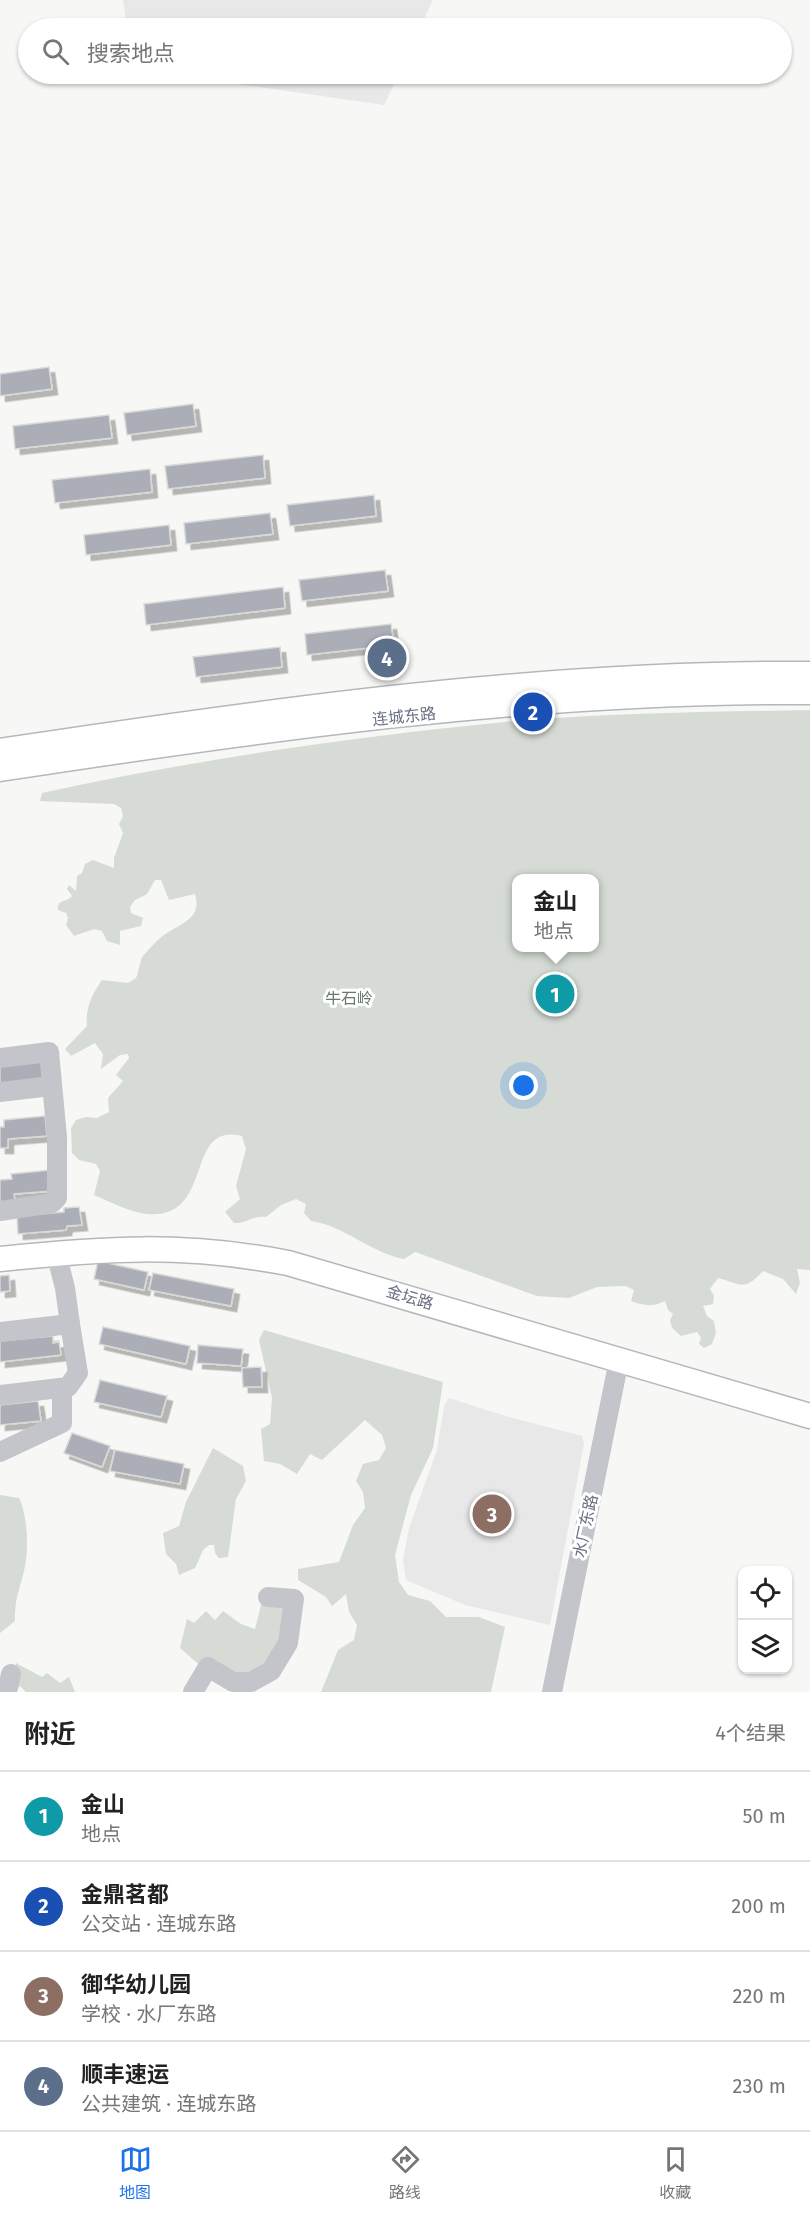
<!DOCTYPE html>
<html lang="zh">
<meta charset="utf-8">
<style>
body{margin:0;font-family:"Fira Sans","Noto Sans SC",sans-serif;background:#f6f6f6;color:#222}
.controls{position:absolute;right:18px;bottom:18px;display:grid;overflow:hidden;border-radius:12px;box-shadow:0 2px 4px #0004}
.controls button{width:54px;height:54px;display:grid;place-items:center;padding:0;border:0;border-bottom:2px solid #e0e0e0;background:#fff;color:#222;font:30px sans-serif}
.you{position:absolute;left:524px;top:1086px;width:21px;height:21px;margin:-15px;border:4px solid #fff;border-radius:50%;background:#1a73e8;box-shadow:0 0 0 9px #1a73e833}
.badge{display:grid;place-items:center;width:39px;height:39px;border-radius:50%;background:#1a73e8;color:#fff;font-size:20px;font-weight:700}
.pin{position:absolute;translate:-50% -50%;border:3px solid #fff;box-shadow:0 2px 6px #0006}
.popup{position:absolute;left:512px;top:874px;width:87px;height:78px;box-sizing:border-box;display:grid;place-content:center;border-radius:12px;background:#fff;filter:drop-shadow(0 2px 4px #0005);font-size:20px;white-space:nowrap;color:#767676}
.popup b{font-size:22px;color:#222}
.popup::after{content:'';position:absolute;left:50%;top:100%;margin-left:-12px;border:12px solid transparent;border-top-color:#fff}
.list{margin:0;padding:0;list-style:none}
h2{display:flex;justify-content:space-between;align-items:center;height:78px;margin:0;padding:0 24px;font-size:26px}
h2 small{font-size:20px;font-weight:400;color:#767676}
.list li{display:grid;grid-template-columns:39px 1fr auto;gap:18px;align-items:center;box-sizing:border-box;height:90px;padding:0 24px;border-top:2px solid #e0e0e0}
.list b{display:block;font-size:22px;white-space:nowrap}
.list p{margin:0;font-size:20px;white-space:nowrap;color:#767676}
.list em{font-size:20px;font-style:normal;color:#767676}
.icon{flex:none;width:33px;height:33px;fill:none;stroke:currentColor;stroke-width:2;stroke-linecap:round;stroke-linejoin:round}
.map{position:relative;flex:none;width:810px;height:1692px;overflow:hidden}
.search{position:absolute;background:#fff;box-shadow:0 2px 4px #0004;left:18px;right:18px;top:18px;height:66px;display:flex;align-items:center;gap:15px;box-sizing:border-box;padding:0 21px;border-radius:33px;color:#767676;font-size:22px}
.sheet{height:438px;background:#fff}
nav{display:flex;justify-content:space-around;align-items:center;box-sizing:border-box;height:84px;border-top:2px solid #e0e0e0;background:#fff;font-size:16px;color:#767676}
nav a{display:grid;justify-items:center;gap:3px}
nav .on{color:#1a73e8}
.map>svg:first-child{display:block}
</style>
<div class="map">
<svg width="810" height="1692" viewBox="0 0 810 1692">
<defs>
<filter id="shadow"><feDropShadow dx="5.5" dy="5.5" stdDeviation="0" flood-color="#0004"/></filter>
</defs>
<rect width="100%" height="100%" fill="#f7f7f5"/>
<!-- built -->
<g fill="#e8e8e8">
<path d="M123 0H433L420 28H127Z"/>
<path d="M187 74H399L384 105 203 79Z"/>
<path d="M449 1398 509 1417 582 1436 584 1444 550 1625 465 1605 406 1580 403 1560 409 1528 437 1450 444 1406Z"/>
</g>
<!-- green -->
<g fill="#d6dcd5" fill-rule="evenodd">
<path d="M810 710V1270L797 1269 800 1283 796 1294 783 1279 763 1271C744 1292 741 1284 718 1278L710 1289 714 1296 713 1304 703 1306 707 1316 714 1321 716 1333 712 1344 704 1348 699 1344 701 1338 697 1332 681 1336 672 1328 670 1320 673 1314 668 1310 665 1301C653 1307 644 1306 631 1301L634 1290 626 1286 597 1287 569 1298 537 1296 415 1252 404 1259C371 1253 345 1226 311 1221L304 1213 306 1204 296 1199 281 1205 266 1217C253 1215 246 1224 234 1223L225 1212 240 1199 236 1186 246 1149 242 1136C183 1121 216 1220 147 1214 129 1212 111 1202 94 1195L100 1171 96 1164 79 1160 72 1153 71 1128 76 1120 86 1117 97 1118 109 1112 108 1098 123 1081 116 1075 129 1058 128 1054 120 1055 101 1069 103 1054 95 1043 71 1056 65 1049 87 1026C85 1009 92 994 102 980L128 983 136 978C139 972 140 960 143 956 148 950 157 940 164 935 179 924 203 919 195 894L169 900 161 880H155L147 894 135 900 130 907 131 913 143 918 141 926 120 931V945L107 941 102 931 94 929 74 936 66 925 68 918 66 913 58 910C57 899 66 903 72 896L67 889 69 885 76 891 77 876 82 873 85 864 93 860 114 868V858L123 833 119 824 123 816 121 808 114 804 40 801 42 793C194 760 350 737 505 722 606 713 709 712 810 710ZM516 878H594V948H516Z"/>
<path d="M264 1330 443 1382 433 1448 411 1495 395 1555 399 1582 408 1595 430 1601 446 1617H479L505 1627 491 1692H321L338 1650 354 1640 357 1625 349 1612 346 1594 332 1606 326 1597 298 1580V1569L339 1562 353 1525 365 1508 363 1492 356 1481 363 1464 379 1460 386 1448 382 1435 365 1420 322 1460 310 1454 297 1474 280 1464 264 1461 261 1429 270 1424 272 1398 259 1340Z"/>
<path d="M213 1448 243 1466 246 1481 236 1499 228 1557 219 1558 215 1553 214 1545H209L203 1550 195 1568 179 1575 176 1564 166 1554 163 1533 179 1526 186 1502Z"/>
<path d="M0 1495 19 1498C28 1516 29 1551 24 1571 19 1593 15 1596 15 1621L0 1633Z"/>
<path d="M262 1601 290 1604V1617L269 1669 249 1678 203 1668 180 1648 187 1619 194 1623 206 1611 215 1620 223 1611 241 1624 255 1629Z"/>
<path d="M16 1663 42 1677 47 1673 60 1683 69 1677 75 1692H26L20 1686 14 1692H9Z"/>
</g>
<!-- building -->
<g fill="#acaeb7" stroke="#d9d9d7" stroke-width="1.5" filter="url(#shadow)">
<path d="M49 367 52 389 0 396V374Z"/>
<path d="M193 404 196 426 127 435 124 413Z"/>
<path d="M109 415 112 438 15 449 13 426Z"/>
<path d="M263 455 265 478 168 489 165 466Z"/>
<path d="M150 469 152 492 55 503 52 480Z"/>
<path d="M374 495 376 516 290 526 287 505Z"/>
<path d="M270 513 273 534 186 544 184 523Z"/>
<path d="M169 525 171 545 86 555 84 535Z"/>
<path d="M385 570 388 591 302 601 299 580Z"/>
<path d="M283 587 285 608 146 625 144 604Z"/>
<path d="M391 624 394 645 307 655 305 634Z"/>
<path d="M280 647 282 667 196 677 193 657Z"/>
<path d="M43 1061 46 1081 0 1087V1065Z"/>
<path d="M45 1116 47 1136 8 1139V1148H0V1127H4V1120Z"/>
<path d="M51 1170 53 1191 14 1194 15 1202 0 1204V1180L12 1179 11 1174Z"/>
<path d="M79 1207 82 1225 67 1226 66 1230 18 1234 17 1216 64 1212V1208Z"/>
<path d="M98 1261 148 1272 144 1290 94 1279Z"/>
<path d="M153 1273 234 1289 231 1306 149 1290Z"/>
<path d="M9 1275 10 1291 0 1292V1276Z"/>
<path d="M103 1327 190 1346 186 1364 99 1344Z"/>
<path d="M53 1336V1343L59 1342 61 1355 0 1362V1341Z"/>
<path d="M198 1345 243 1349 241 1366 197 1363Z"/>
<path d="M261 1367 262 1387H243L242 1368Z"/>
<path d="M100 1380 167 1396 161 1417 94 1402Z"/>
<path d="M38 1401 41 1421 0 1425V1405Z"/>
<path d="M72 1433 110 1446 102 1467 64 1453Z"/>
<path d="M115 1450 184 1464 180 1484 110 1471Z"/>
</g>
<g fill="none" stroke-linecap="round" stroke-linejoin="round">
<defs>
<g id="major">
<path d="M0 751C265 711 542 672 810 674"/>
<path d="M0 769C267 728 539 690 810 692"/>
<path d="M0 1259C104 1248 184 1243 288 1263L810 1416"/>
</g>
</defs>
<!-- major casing -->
<use href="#major" stroke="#b5b7bc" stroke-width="27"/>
<!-- minor -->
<g stroke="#c4c5ca" stroke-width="20">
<path d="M0 1058 49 1052 57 1137V1198L52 1203 0 1211"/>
<path d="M0 1092 51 1086"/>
<path d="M56 1253 65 1288 70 1324"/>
<path d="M0 1332 70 1324 78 1373 68 1387 0 1395"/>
<path d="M0 1452 62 1423V1388"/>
<path d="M7 1692 11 1674"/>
<path d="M193 1692 208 1667 233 1682H251L271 1671 288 1643 294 1599 268 1597"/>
<path d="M552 1692 619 1360"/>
</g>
<!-- major -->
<use href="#major" stroke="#fff" stroke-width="24"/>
</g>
<g text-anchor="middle" stroke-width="6" stroke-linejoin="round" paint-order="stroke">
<!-- street labels -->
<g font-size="16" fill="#6a7183" stroke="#fff">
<text transform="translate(404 716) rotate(-6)" y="6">连城东路</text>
<text transform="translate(410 1297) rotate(17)" y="6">金坛路</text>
<text transform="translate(585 1526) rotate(-78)" y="6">水厂东路</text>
</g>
<!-- park labels -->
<g font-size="16" fill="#687b69" stroke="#fff">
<text x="349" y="1004">牛石岭</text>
</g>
</g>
</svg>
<div class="controls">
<button><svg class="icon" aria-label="locate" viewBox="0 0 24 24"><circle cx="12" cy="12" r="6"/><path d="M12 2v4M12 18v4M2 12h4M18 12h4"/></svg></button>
<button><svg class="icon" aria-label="layers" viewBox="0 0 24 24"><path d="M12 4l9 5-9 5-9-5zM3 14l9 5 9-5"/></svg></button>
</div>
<div class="you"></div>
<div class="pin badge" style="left:555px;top:994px;background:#0f9aa8">1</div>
<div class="popup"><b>金山</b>地点</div>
<div class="pin badge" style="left:533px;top:712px;background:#1a4fb4">2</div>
<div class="pin badge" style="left:492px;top:1514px;background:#8d6e63">3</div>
<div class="pin badge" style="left:387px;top:658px;background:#5c6f8a">4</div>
<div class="search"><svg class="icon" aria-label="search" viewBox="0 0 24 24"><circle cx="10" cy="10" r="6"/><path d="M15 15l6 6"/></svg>搜索地点</div>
</div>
<section class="sheet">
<h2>附近<small>4个结果</small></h2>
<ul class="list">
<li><span class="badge" style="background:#0f9aa8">1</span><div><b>金山</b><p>地点</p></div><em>50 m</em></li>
<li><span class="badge" style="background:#1a4fb4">2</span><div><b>金鼎茗都</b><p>公交站 · 连城东路</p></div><em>200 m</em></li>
<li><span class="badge" style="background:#8d6e63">3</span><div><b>御华幼儿园</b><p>学校 · 水厂东路</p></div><em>220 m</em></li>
<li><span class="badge" style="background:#5c6f8a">4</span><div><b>顺丰速运</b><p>公共建筑 · 连城东路</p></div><em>230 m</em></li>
</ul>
</section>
<nav>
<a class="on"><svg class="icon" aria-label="map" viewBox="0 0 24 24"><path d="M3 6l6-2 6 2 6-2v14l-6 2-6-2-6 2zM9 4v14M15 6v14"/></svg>地图</a>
<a><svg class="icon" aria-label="directions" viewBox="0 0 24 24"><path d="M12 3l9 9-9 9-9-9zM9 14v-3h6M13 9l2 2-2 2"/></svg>路线</a>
<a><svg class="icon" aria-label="saved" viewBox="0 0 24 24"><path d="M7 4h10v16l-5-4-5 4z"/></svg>收藏</a>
</nav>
